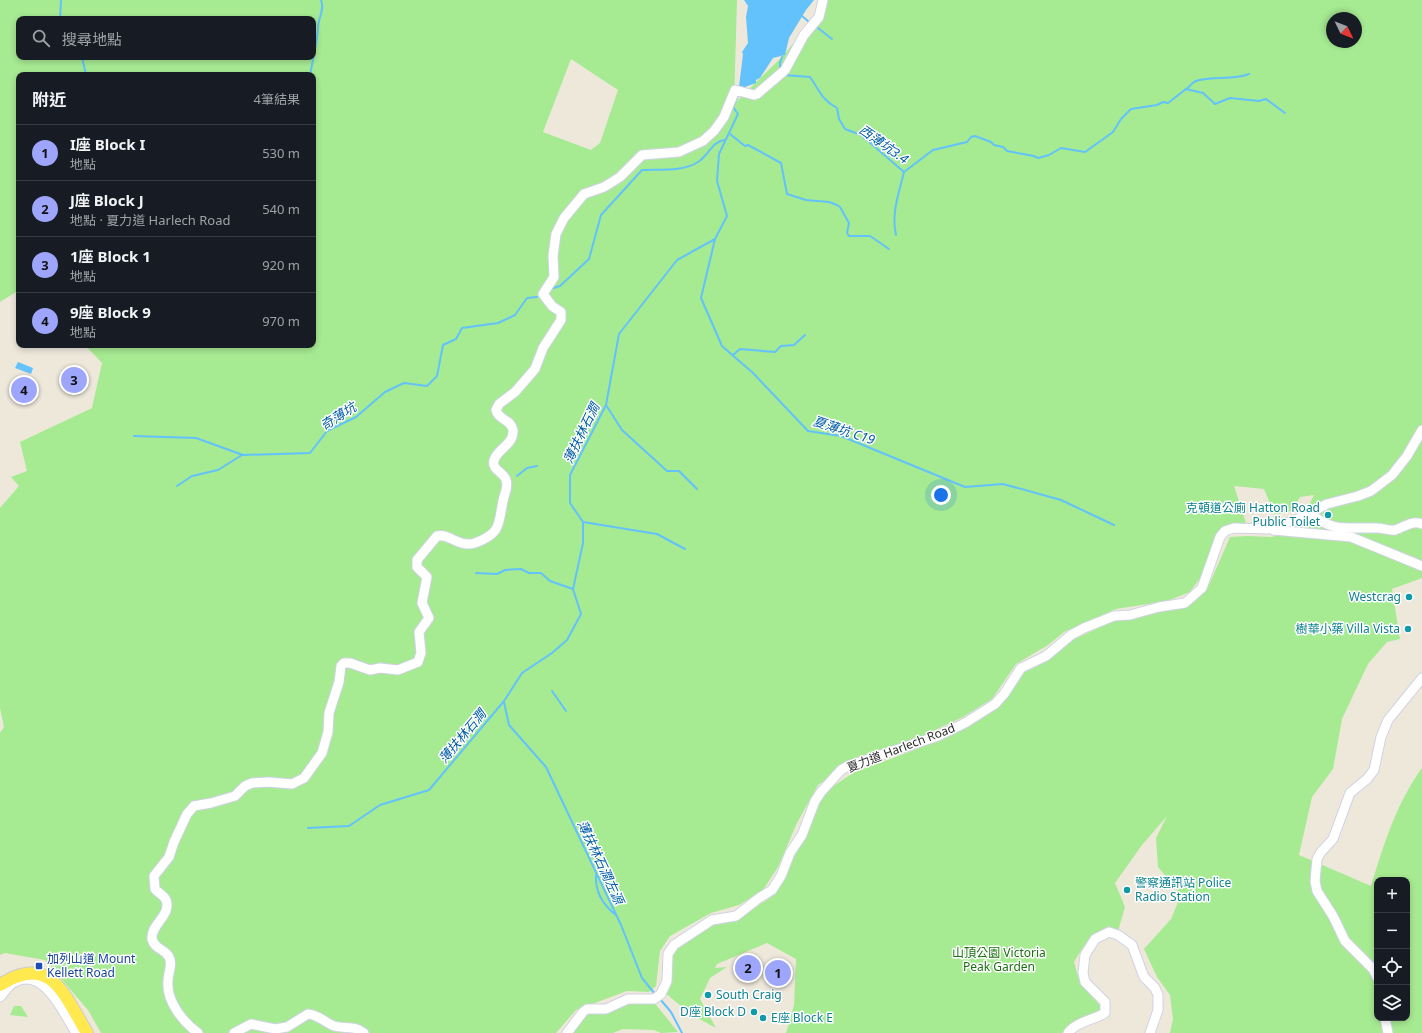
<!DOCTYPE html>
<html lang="zh-TW">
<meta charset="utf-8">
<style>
body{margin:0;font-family:"Noto Sans","Noto Sans TC",sans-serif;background:#20242c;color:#f1f3f6}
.controls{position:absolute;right:12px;bottom:12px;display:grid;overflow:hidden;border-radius:8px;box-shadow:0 2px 6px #0003}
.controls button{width:36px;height:36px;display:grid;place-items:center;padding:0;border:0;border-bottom:1px solid #363941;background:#171b24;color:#f1f3f6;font:20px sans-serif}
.compass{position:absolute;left:1326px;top:12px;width:36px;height:36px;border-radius:50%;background:#171b24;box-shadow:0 2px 6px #0003;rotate:133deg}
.you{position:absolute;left:941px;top:495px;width:14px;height:14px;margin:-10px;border:3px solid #fff;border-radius:50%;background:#1a73e8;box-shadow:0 0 0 6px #1a73e833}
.badge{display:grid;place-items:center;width:26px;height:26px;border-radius:50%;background:#9da6fa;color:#111;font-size:13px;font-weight:700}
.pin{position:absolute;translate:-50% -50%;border:2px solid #fff;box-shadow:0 1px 4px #0006}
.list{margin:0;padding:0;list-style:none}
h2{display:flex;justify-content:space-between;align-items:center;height:52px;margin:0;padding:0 16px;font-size:17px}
h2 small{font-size:13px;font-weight:400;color:#9ea1a6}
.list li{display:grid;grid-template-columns:26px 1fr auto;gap:12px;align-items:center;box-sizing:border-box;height:56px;padding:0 16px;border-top:1px solid #363941}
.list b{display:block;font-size:15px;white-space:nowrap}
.list p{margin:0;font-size:13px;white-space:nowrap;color:#9ea1a6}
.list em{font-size:13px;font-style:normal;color:#9ea1a6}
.icon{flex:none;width:22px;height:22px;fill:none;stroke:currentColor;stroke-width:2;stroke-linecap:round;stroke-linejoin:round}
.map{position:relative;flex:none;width:1422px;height:1033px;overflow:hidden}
.search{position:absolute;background:#171b24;box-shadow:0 2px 6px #0003;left:16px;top:16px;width:300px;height:44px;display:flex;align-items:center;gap:10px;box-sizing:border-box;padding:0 14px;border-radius:8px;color:#9ea1a6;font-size:15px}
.panel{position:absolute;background:#171b24;box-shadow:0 2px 6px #0003;left:16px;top:72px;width:300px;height:276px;border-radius:8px}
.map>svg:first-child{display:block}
</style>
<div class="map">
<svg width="1422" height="1033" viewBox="0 0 1422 1033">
<rect width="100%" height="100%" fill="#eee8db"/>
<!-- green -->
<g fill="#a6ea92" fill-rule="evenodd">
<path d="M0 0H737L734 104 783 56 815 17 820 0H1422V578L1392 589 1400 639 1387 642 1368 664 1342 719 1333 769 1312 797 1299 855 1371 886C1384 844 1396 804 1422 768V1033H1170L1173 1019 1170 995 1157 977 1144 949 1171 919 1181 895 1158 867 1156 838 1167 816 1142 845 1115 883 1125 907 1118 931C1088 933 1090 937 1074 962L1080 983 1103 1009 1069 1026 1062 1033H786L794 1005 796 959 767 943 717 964 715 968 727 967 710 978 700 999 716 1028 692 1015 664 992 670 954 677 944 715 922 744 914 770 898 787 871 806 827 826 791 853 773 922 747 968 725 999 707 1023 672 1070 641 1118 619 1169 610 1196 601 1210 583 1230 537 1247 536 1272 537 1284 533 1300 534 1310 520 1304 515 1314 495 1300 497 1292 511 1275 515 1264 489 1234 486 1247 526 1223 528 1201 577 1190 592 1167 601 1116 609 1064 632 1048 645 1016 664 992 699 963 717 918 738 848 764 818 785 797 823 778 867 763 890 739 905 711 913 670 936 660 951 656 986 649 992 627 991 576 1010 556 1033H101L88 1010 45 960 5 953 0 955V733L4 727 0 708V508L19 486 11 477 27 471 20 442 92 408 102 363 85 345H313V75H19V290L0 302ZM1332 18H1356V42H1332ZM19 19H313V57H19ZM571 59 618 90 600 143 591 150 543 132ZM1377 880H1407V1018H1377Z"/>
<path d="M627 998 653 1001 678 1032 661 1033 654 1030 623 1029 613 1033H566L580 1016Z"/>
<path d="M14 1006H21L28 1017 10 1015Z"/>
</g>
<!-- water -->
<g fill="#63c2fb">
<path d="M744 0H814L806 10 789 38 785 55 773 58 760 78 756 80V83L742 88 739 87 743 54 742 52 748 43 746 17 748 6Z"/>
<path d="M18 362 33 368 31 374 15 368Z"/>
</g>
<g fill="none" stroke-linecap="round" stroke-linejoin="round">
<!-- stream -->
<g stroke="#63c2fb" stroke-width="2">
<path d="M802 16 809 22"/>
<path d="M60 19 61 0"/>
<path d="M818 28 832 39"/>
<path d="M82 57 86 75"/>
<path d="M780 70V63L782 57"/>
<path d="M310 75C313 59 317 44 318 28 318 18 325 10 321 0"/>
<path d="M784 75 810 77C820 91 821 99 837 108L839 119 845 129 861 135 904 172 933 150 967 142 971 137 975 136 991 142 994 145 1003 147 1007 151 1034 156 1038 158 1049 155 1061 148 1085 152 1113 132 1121 119 1131 109 1157 105 1163 102 1168 103 1186 89 1203 93 1215 104 1230 98 1259 101 1266 99 1285 113"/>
<path d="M1186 89C1190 87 1191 83 1196 81 1213 75 1232 81 1249 74"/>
<path d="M730 134 745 146 748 145 781 163 787 194 806 200 829 202 837 205 840 207 849 223 847 233 849 236H870L889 249"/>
<path d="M896 235C891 213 899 193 904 172"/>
<path d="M715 239 701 298 722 346 753 373 808 431 841 436 965 487 1003 484 1061 500 1114 525"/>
<path d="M550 289 560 286 589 259 601 215 642 170C660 169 683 172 698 162 708 156 712 142 724 140"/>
<path d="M733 355 740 349 775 352 781 346 794 345 805 335"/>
<path d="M606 405 622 430 667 471H679L697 489"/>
<path d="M134 436 196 438 243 455 310 453 327 431 356 417 385 392 404 383 427 386 437 376 443 345 456 339 462 328 498 323 515 315 527 298 537 297"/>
<path d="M517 476 527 468 537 466"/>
<path d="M177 486 192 476 218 470 242 455"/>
<path d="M583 522 657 534 685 549"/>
<path d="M476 573 497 574 505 570 521 569 529 573H541L550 581 573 589"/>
<path d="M552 691 566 711"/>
<path d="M504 702 509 725 546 767 621 925 642 978 655 994"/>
<path d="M308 828 349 826 380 805 429 790 504 701 522 673 552 653 567 640 581 614 573 589 583 543V522L570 503V475L606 405 619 334 677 260 715 239 727 216 717 181 719 154 738 114 733 107 739 93"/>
<path d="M596 875C595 892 603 905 616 915"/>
<path d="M660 999 671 1012 682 1033"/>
</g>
<defs>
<g id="minor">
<path d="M1310 513C1332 533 1350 527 1377 528 1383 528 1390 531 1395 530 1404 527 1412 520 1422 524"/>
<path d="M1273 530 1351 537 1422 566"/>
<path d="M1377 977 1373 969 1345 941 1333 916 1317 891 1315 881 1317 859 1321 852 1333 839 1350 793 1367 779 1374 770 1381 737 1388 720 1422 678"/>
<path d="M0 997C4 993 8 986 13 983 43 964 64 1014 76 1033"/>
<path d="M1385 1018 1388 1033"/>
<path d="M198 1033C183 1022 166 1001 168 981 168 973 173 964 169 957 165 949 154 949 152 939 150 925 172 915 166 900 164 895 158 893 155 889L154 876 169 857 174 842 187 814 194 806 211 803 235 796 245 786 252 783 268 782 292 784 304 778 322 753 328 732 329 713 339 682 341 666 344 663H350L370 670 380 668 398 670 418 662 421 653 419 632 429 618 422 603 427 577 417 567V560L437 536C450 533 458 548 475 543 502 533 498 524 503 501 504 494 509 487 506 480 504 472 491 470 494 460 498 448 514 445 513 430 511 419 498 420 496 410L499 404 515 392 535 369 543 348 561 320V312L552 306 543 294 554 277 553 256 556 234 564 218 584 194 604 187 620 177 642 155 679 152 703 141 714 131 724 117 735 90 754 95 757 94 785 70 804 35 819 17 823 0"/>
<path d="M234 1033 251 1024 275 1029 287 1027 308 1014C319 1015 324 1022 334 1026 345 1029 354 1025 364 1033"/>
<path d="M567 1033 583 1012 587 1009H606L628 999H654L661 994 667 981 668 954 674 945 712 920 736 916 759 898 772 890 781 876 790 853 802 835 815 801 821 792 841 770 848 766 938 736 965 723 995 704 1004 694 1021 668 1046 656 1071 635 1084 628 1114 616 1130 615 1159 607 1185 603 1202 588 1220 537 1225 531 1234 528 1267 529 1298 519 1327 504 1358 496 1371 491 1392 475 1407 456 1422 430"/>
<path d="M1068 1033C1076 1022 1093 1020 1105 1013V1002L1085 982 1083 973 1085 955 1095 939 1109 932 1118 935 1132 945 1144 977 1155 988 1158 995V1010L1150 1033"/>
</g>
<path id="major" d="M0 985C51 952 64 995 87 1033"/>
</defs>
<!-- minor casing -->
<use href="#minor" stroke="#d0d2e5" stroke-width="11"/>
<!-- major casing -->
<use href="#major" stroke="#ccc" stroke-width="14"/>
<!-- minor -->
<use href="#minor" stroke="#fff" stroke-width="9"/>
<!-- major -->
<use href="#major" stroke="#ffe94f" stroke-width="12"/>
</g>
<!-- markers -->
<g fill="#0f9aa8" stroke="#fff" stroke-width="1.5">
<circle cx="1328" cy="515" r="4"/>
<circle cx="1409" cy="597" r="4"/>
<circle cx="1408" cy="629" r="4"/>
<circle cx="1127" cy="890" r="4"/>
<circle cx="708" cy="995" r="4"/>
<circle cx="754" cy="1012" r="4"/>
<circle cx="763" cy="1018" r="4"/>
</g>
<rect fill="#1a4fb4" stroke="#fff" stroke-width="1.5" x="35" y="962" width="8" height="8" rx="2"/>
<g text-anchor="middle" stroke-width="3" stroke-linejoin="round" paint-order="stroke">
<!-- culture labels -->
<g font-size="12" fill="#0d838f" stroke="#fff" text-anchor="end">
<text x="1320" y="512">克頓道公廁 Hatton Road<tspan x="1320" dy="14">Public Toilet</tspan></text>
<text x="1401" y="601">Westcrag</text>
<text x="1400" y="633">樹華小築 Villa Vista</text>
<text x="1135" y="887" text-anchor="start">警察通訊站 Police<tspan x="1135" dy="14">Radio Station</tspan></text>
<text x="716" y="999" text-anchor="start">South Craig</text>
<text x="746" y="1016">D座 Block D</text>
<text x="771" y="1022" text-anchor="start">E座 Block E</text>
</g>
<!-- street labels -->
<g font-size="12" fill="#2b2b2b" stroke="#fff">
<text transform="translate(901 748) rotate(-21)" y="4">夏力道 Harlech Road</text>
</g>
<!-- park labels -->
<g font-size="12" fill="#1c7012" stroke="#fff">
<text x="999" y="957">山頂公園 Victoria<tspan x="999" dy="14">Peak Garden</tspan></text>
</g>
<!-- transit labels -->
<g font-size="12" fill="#164399" stroke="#fff" text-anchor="start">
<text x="47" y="963">加列山道 Mount<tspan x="47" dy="14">Kellett Road</tspan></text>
</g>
<!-- water labels -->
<g font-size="13" font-style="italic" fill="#005da9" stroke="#fff">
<text transform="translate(884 144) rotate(35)" y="5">西薄坑3.4</text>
<text transform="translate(338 416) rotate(-33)" y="5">奇薄坑</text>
<text transform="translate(844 430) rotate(18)" y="5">夏薄坑 C19</text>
<text transform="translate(581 433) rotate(-64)" y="5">薄扶林石澗</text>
<text transform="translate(462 736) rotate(-50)" y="5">薄扶林石澗</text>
<text transform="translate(601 862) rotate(65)" y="5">薄扶林石澗左源</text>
</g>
</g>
</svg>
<div class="controls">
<button>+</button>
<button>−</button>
<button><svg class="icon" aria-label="locate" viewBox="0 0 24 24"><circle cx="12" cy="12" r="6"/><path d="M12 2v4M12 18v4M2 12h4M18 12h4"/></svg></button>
<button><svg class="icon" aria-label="layers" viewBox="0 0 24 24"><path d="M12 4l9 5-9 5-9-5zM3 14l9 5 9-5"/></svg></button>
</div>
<svg class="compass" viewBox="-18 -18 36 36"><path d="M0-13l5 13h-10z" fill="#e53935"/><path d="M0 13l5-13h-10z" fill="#9ea1a6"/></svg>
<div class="you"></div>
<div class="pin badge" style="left:778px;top:973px">1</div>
<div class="pin badge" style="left:748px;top:968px">2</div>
<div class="pin badge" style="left:74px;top:380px">3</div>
<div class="pin badge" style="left:24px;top:390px">4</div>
<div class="search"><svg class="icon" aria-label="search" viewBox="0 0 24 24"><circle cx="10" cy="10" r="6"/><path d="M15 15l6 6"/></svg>搜尋地點</div>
<section class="panel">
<h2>附近<small>4筆結果</small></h2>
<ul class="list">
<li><span class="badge">1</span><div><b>I座 Block I</b><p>地點</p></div><em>530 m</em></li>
<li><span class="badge">2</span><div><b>J座 Block J</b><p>地點 · 夏力道 Harlech Road</p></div><em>540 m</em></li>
<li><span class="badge">3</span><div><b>1座 Block 1</b><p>地點</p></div><em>920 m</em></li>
<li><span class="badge">4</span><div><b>9座 Block 9</b><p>地點</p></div><em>970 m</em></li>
</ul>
</section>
</div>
